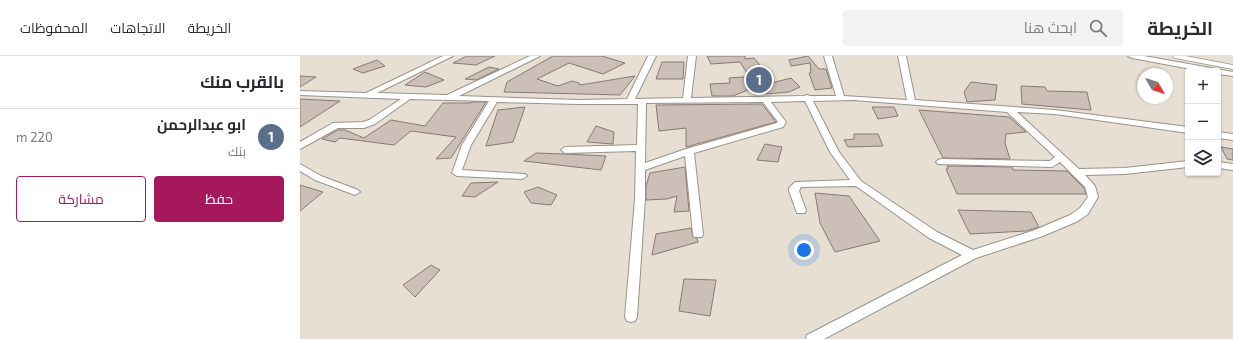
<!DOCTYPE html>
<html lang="ar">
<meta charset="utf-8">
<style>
body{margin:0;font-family:"Exo 2",Cairo,sans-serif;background:#f2f2f3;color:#2b2b33;direction:rtl}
.controls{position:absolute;right:12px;top:12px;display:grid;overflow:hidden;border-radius:4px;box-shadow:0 1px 3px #0004}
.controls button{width:36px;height:36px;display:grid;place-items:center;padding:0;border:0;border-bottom:1px solid #e1e1e2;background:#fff;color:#2b2b33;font:20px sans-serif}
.compass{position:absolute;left:837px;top:12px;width:36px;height:36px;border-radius:50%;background:#fff;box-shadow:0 1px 3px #0004;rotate:129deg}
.you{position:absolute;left:504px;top:194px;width:14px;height:14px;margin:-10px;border:3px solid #fff;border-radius:50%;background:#1a73e8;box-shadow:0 0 0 6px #1a73e833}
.badge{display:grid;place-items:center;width:26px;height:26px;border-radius:50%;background:#a5185b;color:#fff;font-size:13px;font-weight:700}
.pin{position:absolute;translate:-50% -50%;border:2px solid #fff;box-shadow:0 1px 4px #0006}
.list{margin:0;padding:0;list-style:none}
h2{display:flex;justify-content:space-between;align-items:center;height:52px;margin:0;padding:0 16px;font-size:17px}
h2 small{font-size:13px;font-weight:400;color:#7c7c81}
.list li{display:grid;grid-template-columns:26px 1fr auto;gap:12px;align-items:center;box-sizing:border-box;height:56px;padding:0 16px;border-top:1px solid #e1e1e2}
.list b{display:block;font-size:15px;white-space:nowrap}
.list p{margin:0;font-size:13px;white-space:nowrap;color:#7c7c81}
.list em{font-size:13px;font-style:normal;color:#7c7c81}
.actions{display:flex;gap:8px;padding:12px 16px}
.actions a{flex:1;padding:9px 0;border:1px solid #a5185b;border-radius:4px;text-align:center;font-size:14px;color:#a5185b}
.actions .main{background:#a5185b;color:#fff}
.icon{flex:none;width:22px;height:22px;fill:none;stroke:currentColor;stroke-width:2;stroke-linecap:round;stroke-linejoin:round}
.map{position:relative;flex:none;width:933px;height:283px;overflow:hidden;direction:ltr}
header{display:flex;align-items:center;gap:24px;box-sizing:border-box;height:56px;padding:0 20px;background:#fff;border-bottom:1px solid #e1e1e2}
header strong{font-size:19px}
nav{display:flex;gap:22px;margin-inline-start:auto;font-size:14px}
.search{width:280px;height:36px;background:#f2f2f3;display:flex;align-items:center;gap:10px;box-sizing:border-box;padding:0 14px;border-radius:4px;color:#7c7c81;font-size:15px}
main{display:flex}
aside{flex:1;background:#fff}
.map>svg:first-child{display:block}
</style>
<header>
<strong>الخريطة</strong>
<div class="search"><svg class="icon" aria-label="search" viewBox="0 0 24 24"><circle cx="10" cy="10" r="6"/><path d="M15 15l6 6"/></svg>ابحث هنا</div>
<nav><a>الخريطة</a><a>الاتجاهات</a><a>المحفوظات</a></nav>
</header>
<main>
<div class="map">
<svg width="933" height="283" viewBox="0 0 933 283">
<rect width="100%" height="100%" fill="#e7dfd3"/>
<!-- building -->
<g fill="#ccbfb8" stroke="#867a73">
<path d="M167 0H195L176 9 153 7Z"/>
<path d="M253 0H302L325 7 303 18 269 7 237 23 258 30 272 25 279 27 280 29 335 20 320 39 204 36 207 26Z"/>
<path d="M407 0H445V3L454 2 464 14 447 17 440 6 411 8Z"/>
<path d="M508 0 519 13H526L532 32 515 34 509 17H511L510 7 491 10 489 4Z"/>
<path d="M77 4 85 10 63 17 53 13Z"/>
<path d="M362 6H384L383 23H356Z"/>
<path d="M189 11 199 13 176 24 165 23Z"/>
<path d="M125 16 144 24 126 31 105 29Z"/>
<path d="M0 20 16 21 0 31Z"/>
<path d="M444 21 450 33 433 40H412L410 28 430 27 429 22Z"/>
<path d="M491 22 500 31 489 36 467 38 460 30Z"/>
<path d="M671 26 697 29 695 44 667 46 664 36Z"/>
<path d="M721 30 745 31 747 35 787 36 791 54 722 48Z"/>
<path d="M0 43 40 45 0 71Z"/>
<path d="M172 46H186L151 102 136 103 156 81 111 75 94 89 40 82 35 86 22 83 38 74H45L64 82 91 64 125 70 143 47H170Z"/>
<path d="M462 48 476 66 386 91V72L359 75 356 49Z"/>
<path d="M225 51 213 86 186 90 198 54Z"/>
<path d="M572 51H594L598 60 578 63Z"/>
<path d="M619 54 709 61 726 76 706 78 705 87 710 103 643 102Z"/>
<path d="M296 70 314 76 313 88 287 86Z"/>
<path d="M554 78H578L583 90 548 91 544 84 554 83Z"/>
<path d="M465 88 482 91 478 106 457 104Z"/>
<path d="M921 91 933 93V104L927 103Z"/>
<path d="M236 97 265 98 306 100 301 114 224 105Z"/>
<path d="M647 110 712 111 713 114 767 115 784 132 786 138H657L646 113H648Z"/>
<path d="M385 111 389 155 374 156 377 140 367 143 346 144V130L350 117Z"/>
<path d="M198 126 175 141 162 140 171 127Z"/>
<path d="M0 129 23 136 0 155Z"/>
<path d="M238 131 257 139 251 149 231 147 224 136Z"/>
<path d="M515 137 549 140 580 185 535 196 520 167Z"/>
<path d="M658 154 731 156 739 171 726 175 670 178Z"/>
<path d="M391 172 393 181 397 182 398 186 352 199 356 178Z"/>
<path d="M131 209 140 214 115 241 103 229Z"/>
<path d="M384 223 416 224 410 260 379 255Z"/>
</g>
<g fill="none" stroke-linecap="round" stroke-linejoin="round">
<defs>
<path id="service" d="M875 0 933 11"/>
<g id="minor">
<path d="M143 0H153L77 37 147 39 230 0H240L159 40 278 44 327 43 348 0H356L335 43 383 42 388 0H396L391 42 504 40 507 39 510 40H536L524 0H532L544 40 607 44 598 0H606L615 44 755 54 888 71V77L755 58 717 56 779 113 825 112 888 105V111L825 118 785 119 795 130 798 141 788 158 778 165 743 180 676 202 524 283H506L507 279 662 199 629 182 556 130 501 131 499 135 506 154 505 157H497L489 135V132L495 126 550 124 530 96 505 45 471 46 486 66 483 71 394 97 403 178 402 181H394L393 178 385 100 345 114V143L337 261 335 265 331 266 327 265 325 261 335 143 336 95 265 97 261 94 265 91 337 89 338 48H278L197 46 171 89 162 114 225 118 227 120 222 123 157 120 152 117 162 89 189 45 110 43 75 68 64 72H38L0 93V86L33 67 63 66 69 64 101 43 0 39V35L66 37ZM553 44 707 56 755 101 750 105 641 103 638 104 636 106 638 108 752 111 760 106 785 131 788 141 780 152 770 159 735 174 673 194 637 176 561 125 539 96 513 45ZM463 46 478 66 477 67 386 93 345 107 346 47Z"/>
<path d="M828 0H844L933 16V20L918 18V15H902L832 2Z"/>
<path d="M918 76 933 78V84L918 82Z"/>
<path d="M918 106 933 108V114L918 112Z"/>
<path d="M0 108 21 120 58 134 60 136 55 139 15 124 0 115Z"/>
</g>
</defs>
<!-- service casing -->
<use href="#service" stroke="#9b9388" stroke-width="5.5"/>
<!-- minor casing -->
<use href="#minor" stroke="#9b9388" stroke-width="2"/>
<!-- service -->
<use href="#service" stroke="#fff" stroke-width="4"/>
<!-- minor -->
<use href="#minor" fill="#fff" fill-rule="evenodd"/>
</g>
</svg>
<div class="controls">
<button>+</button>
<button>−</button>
<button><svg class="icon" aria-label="layers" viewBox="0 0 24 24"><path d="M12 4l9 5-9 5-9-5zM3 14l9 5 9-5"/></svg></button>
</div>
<svg class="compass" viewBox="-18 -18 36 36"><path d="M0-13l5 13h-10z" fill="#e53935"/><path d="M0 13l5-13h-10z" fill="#7c7c81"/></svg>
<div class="you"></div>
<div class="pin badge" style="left:459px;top:24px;background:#5c6f8a">1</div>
</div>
<aside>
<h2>بالقرب منك<small></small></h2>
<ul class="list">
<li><span class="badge" style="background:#5c6f8a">1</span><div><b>ابو عبدالرحمن</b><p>بنك</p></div><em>220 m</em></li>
</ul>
<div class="actions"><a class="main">حفظ</a><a>مشاركة</a></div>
</aside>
</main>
